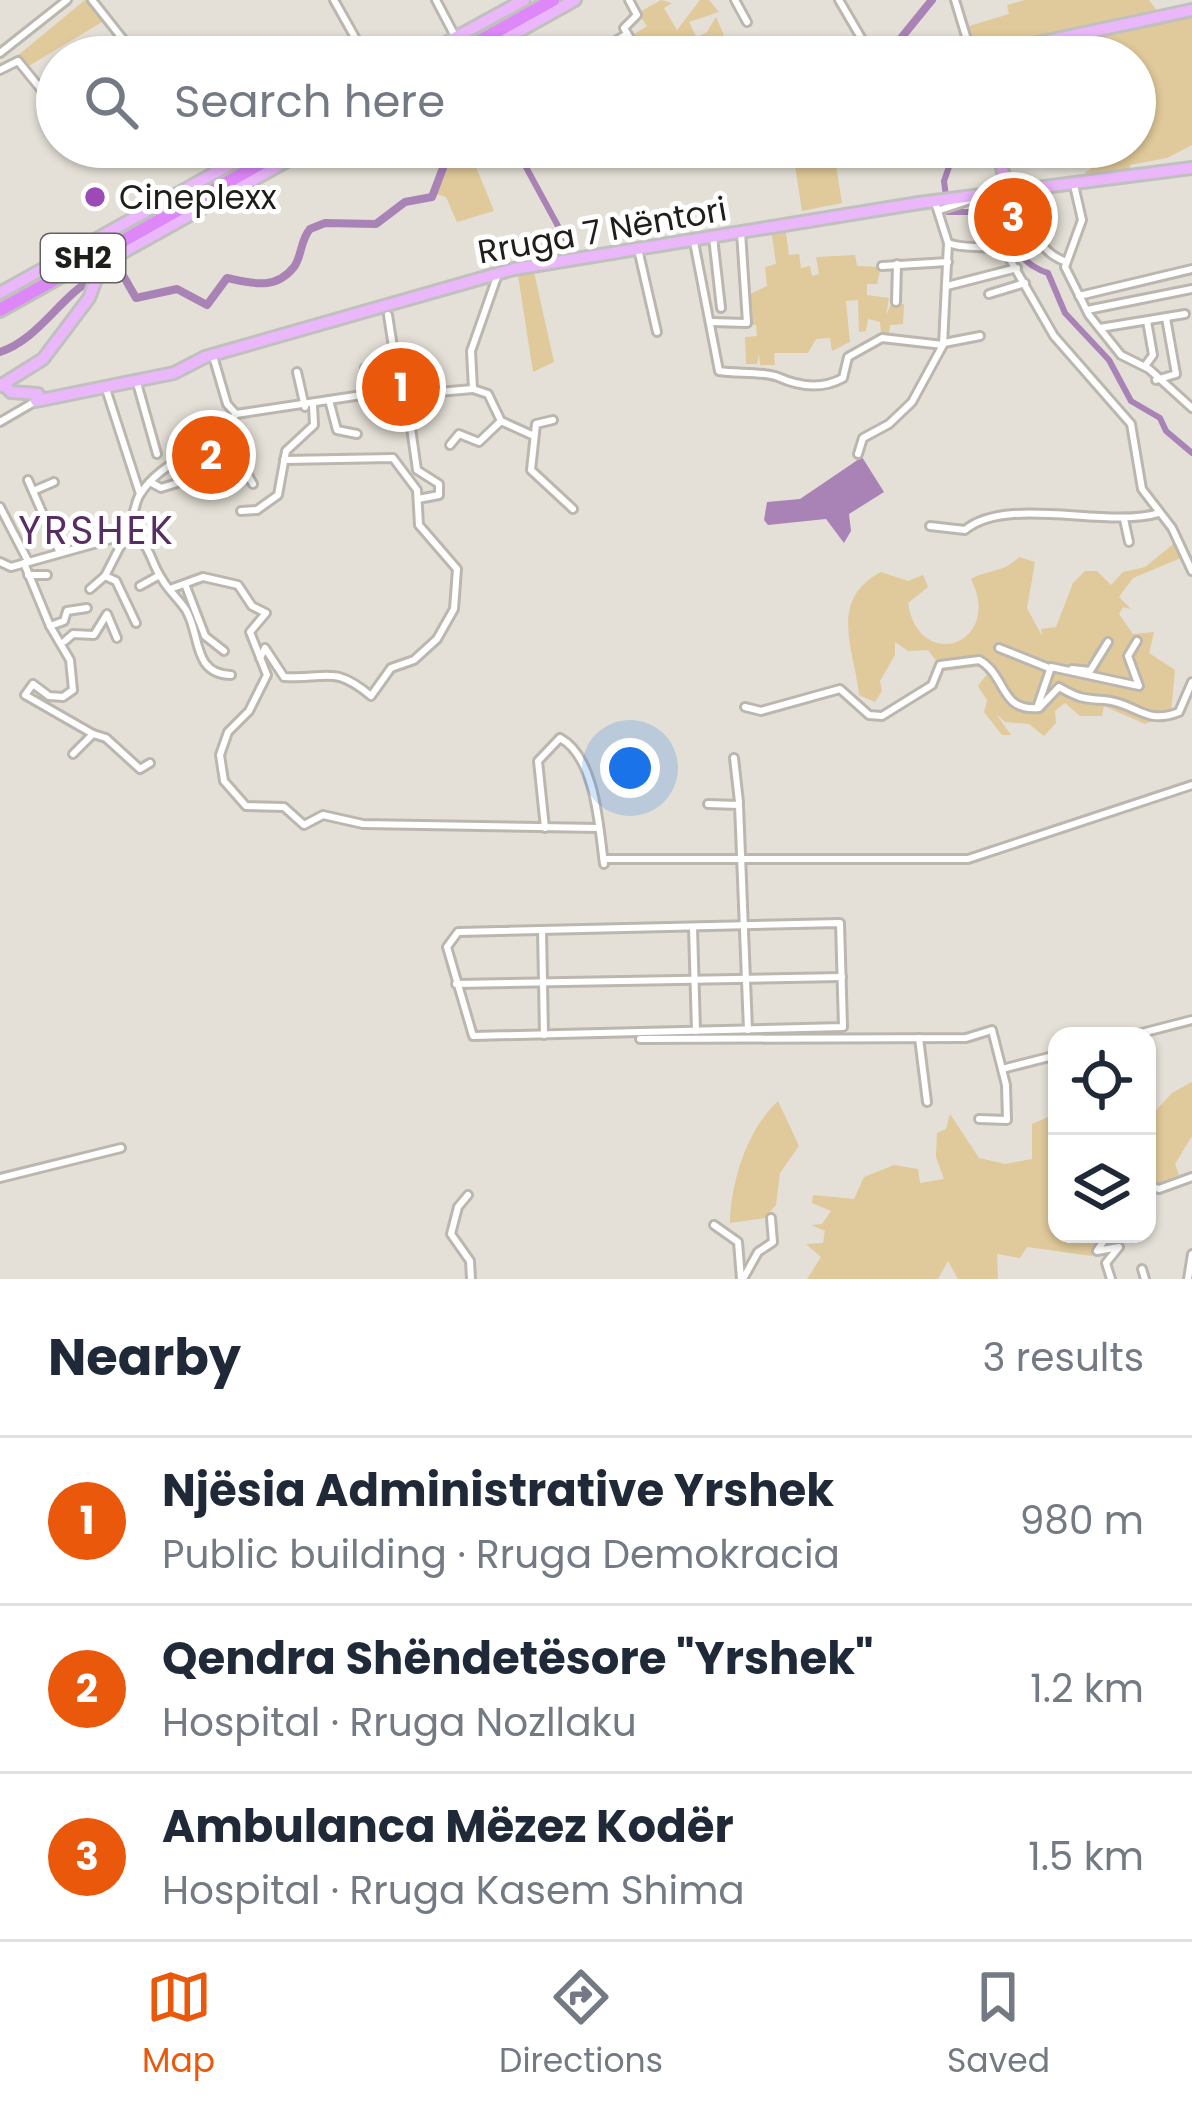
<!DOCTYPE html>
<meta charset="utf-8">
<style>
body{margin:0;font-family:Poppins,sans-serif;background:#f2f2f3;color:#1f2937}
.controls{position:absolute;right:36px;bottom:36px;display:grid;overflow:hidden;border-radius:24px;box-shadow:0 3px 9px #0004}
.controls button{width:108px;height:108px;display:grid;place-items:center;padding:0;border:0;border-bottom:3px solid #e0e1e3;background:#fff;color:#1f2937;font:60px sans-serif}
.you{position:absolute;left:630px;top:768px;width:42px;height:42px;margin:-30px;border:9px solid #fff;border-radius:50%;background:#1a73e8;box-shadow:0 0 0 18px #1a73e833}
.badge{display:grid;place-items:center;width:78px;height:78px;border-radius:50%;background:#ea580c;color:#fff;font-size:39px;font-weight:700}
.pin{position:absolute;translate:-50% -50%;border:6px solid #fff;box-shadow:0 3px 12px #0006}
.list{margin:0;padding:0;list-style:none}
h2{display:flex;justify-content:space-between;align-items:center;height:156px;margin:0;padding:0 48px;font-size:51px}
h2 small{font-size:39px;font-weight:400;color:#747a83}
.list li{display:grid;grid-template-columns:78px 1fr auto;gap:36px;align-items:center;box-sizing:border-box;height:168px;padding:0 48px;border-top:3px solid #e0e1e3}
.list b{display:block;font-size:45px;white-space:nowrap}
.list p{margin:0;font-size:39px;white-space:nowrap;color:#747a83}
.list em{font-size:39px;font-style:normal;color:#747a83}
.icon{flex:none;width:66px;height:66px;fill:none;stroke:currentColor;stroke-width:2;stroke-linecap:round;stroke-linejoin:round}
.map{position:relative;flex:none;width:1192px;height:1279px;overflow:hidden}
.search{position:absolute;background:#fff;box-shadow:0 3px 9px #0004;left:36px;right:36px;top:36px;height:132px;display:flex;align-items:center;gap:30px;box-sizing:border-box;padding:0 42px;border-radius:66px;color:#747a83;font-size:45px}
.sheet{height:660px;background:#fff}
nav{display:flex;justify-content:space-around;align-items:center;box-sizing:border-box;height:168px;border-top:3px solid #e0e1e3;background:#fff;font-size:33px;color:#747a83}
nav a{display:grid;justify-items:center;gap:6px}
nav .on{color:#ea580c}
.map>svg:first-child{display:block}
</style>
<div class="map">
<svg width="1192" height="1279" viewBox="0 0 1192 1279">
<rect width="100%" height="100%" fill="#e4e0d7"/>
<!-- green -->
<g fill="#e0c99a">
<path d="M85 0H92L107 19 27 67 16 57Z"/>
<path d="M661 0 672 3 664 8 677 30 700 0H709L719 12 689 22 696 36 681 46 707 32 716 17 724 35 697 51 701 57H666L657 43 659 50 644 57 630 37 647 26 638 13Z"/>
<path d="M1025 0H1149L1158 12 1008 46 1006 38 972 45 966 27 1009 14 1007 5Z"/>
<path d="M1192 13V145L1167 158 1130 165 1131 175 1086 181 1085 172 1091 169 1084 147H1135V57H1083L1096 53 1086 34Z"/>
<path d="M456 147H468L494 211 457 222 446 197 437 194Z"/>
<path d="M792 147H833L842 203 802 211Z"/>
<path d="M785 227 789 255 799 254 801 268 810 266 812 276 819 274 816 257 855 255 857 266 881 267 877 284H867V295L889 298 886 316 891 304H904L903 324 890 325 889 334 881 335 880 322 868 319 866 331 859 332 858 300 846 301 850 342 832 351 830 338 816 339 808 353H774L775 365H760L759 354 757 364H746L745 337 757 336 756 325 749 324 748 295 767 286 765 267 776 264 771 229Z"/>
<path d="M534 272 554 362 533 372 518 275Z"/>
<path d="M1177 541 1181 558 1133 578 1119 597 1131 609 1123 607 1119 614 1133 634 1154 632 1149 653 1175 670 1171 713 1145 724 1104 706 1102 716H1080L1065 703 1055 711 1056 723 1044 736 1029 724 1005 722 996 714 1011 735H1002L984 712 987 700 978 686 990 670 983 666 944 671 928 650 908 651 895 642V655L880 681 882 691 875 702 859 695C855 651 827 600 881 572L908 581 923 575 928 587 908 603C919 674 1004 644 971 579 989 569 1004 573 1019 557L1035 562 1027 608 1042 636 1041 629 1056 627 1073 583 1085 571H1097L1111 585 1123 572 1145 567Z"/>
<path d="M1192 1082V1136L1175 1164 1179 1175 1156 1184 1147 1180V1120L1172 1093Z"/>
<path d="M778 1101 799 1146 780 1173 776 1205 765 1218 730 1223C731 1181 747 1130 778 1101Z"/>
<path d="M950 1114 979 1158 1005 1164 1032 1159V1124L1048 1117 1057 1137V1234H1105L1092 1256 1027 1247 1020 1258 997 1254 998 1279H958L948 1261 938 1279H807L821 1257 806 1244 823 1243 825 1231 811 1225 822 1224 831 1211 812 1203 813 1195 854 1199 864 1177 894 1165 918 1169 920 1183 944 1179 936 1157 937 1133 946 1129Z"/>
</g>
<!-- water -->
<path fill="#a983b6" d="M862 457 884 492 849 514 851 531 844 543 826 519 768 525 764 520 767 502 800 499Z"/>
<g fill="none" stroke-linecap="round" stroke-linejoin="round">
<!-- canal -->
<g stroke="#a983b6" stroke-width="6">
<path d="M515 147 570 248"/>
<path d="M956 147 944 181 948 212H978L993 242C1017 245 1025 267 1048 273L1065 313 1109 360 1131 401 1160 418 1166 431 1192 453"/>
</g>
<!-- river -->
<g stroke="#a983b6" stroke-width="8">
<path d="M897 57V43L932 0"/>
<path d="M0 352C43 338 63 288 108 271L124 277 136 298 177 289 207 305 227 278C251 283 275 291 294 267 302 256 300 241 310 229L325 223 376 224 405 202 432 197 451 147"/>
</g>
<defs>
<g id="minor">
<path d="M92 0 137 57"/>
<path d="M334 0 366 57"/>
<path d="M436 0 456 38"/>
<path d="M629 0 637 15 624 28 641 57"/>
<path d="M735 0 747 22"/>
<path d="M839 0 870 53"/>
<path d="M955 0 972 56"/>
<path d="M609 45 627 34"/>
<path d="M0 53 67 0"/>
<path d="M0 70 18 61 57 109"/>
<path d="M208 147 223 168"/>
<path d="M1074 185 1082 220 1065 267 1089 315 1121 355 1149 369 1192 408"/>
<path d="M1008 193 1014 213"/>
<path d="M940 210 970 200"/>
<path d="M1033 214C1035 237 1042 252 1064 261"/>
<path d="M713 237 721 308"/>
<path d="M694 242 719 371C736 374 762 371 778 377 798 386 821 390 843 378L848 357 882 338 943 345"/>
<path d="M948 243C967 251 994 242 1008 256L1054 336 1131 424 1142 489 1172 528 1192 571"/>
<path d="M638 249 657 332"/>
<path d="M882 266 948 262"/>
<path d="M947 286 1017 268"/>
<path d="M989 294 1025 283"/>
<path d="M1079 296 1192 269"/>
<path d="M896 302 897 264"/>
<path d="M1087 310 1192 289"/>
<path d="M388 315 395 360"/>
<path d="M711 322 747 323 741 232"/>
<path d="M1100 328 1185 314"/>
<path d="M944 343 980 336"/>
<path d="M213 356 227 404 236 414 362 395 397 398 405 386 404 359"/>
<path d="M1145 366 1153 355 1147 321"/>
<path d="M297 372 305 407"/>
<path d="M1156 380 1176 374 1166 318"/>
<path d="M137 383 157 454"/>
<path d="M106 389 140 494"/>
<path d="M473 389 471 351 498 274"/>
<path d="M473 389 488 394 501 421 534 436"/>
<path d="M363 394 365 368 422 356 438 392 473 389"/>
<path d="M398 398 408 407 417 470 439 484V495L418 499"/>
<path d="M329 400 337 430 357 434"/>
<path d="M553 420 536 424 531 470 573 509"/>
<path d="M0 422 36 401"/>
<path d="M222 430 253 484"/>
<path d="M450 445 459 434 479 442 501 421"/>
<path d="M858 454 863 438 889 424 912 402 943 345 948 243 935 202"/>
<path d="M192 472H201L206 462 193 452"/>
<path d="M28 480 60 553"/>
<path d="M150 482 161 488 177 483"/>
<path d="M33 491 54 482"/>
<path d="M0 507 28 561"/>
<path d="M241 511 257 510 278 495 286 451 314 425 313 405"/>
<path d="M1124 519 1129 542"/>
<path d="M930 526 965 530C1007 495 1106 529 1159 513"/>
<path d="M130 533C152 545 149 560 162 579 168 590 179 599 186 610 201 635 192 674 231 675"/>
<path d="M0 562 11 567 129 534C133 522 133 508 139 496 161 458 212 450 236 414"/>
<path d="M24 563 50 626 64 621 67 611 87 608"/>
<path d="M28 575H47"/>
<path d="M105 576 116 581 136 623"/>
<path d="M185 584 205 636 224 651"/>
<path d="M140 586 158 576"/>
<path d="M90 589 105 576 126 535"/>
<path d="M170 589 203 577 238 585 252 606 266 613 250 632 267 675 249 711 228 732 220 755 224 781 246 806 284 807 304 825 323 815 363 824 599 828"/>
<path d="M50 626 70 660 73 690 63 697 49 696 33 684 25 695 93 734"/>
<path d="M65 641 73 634 94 635 107 614 117 638"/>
<path d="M999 648 1049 668"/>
<path d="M260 658 265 648 284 677C327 680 333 664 371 696L391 668 414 660 437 639 454 609 457 569 419 525 417 490 393 458 284 460"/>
<path d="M1072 669 1090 671 1108 642"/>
<path d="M745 707 761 711 840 689 869 715 882 716 932 685 940 665 979 660C1007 675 999 712 1039 708L1059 687C1078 698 1083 699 1104 700 1135 702 1145 726 1179 712L1192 682"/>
<path d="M1037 708 1051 667 1139 686 1128 656 1137 641"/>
<path d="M73 754 93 734 106 738 140 769 150 763"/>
<path d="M734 758 739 802"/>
<path d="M708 804 739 805 748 1030"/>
<path d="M545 828 538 761 560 738C596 757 599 828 604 864"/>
<path d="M604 859H968L1192 785"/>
<path d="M840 923 843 1027 473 1036 447 947 458 932Z"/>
<path d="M693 927 696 1031"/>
<path d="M542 930 544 1035"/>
<path d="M456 984 842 977"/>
<path d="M1130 1036 1192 1020"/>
<path d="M919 1038 927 1102"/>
<path d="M640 1039 966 1038 992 1030 1006 1085 1007 1120 979 1119"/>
<path d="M1002 1069 1057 1055"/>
<path d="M0 1178 121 1148"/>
<path d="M1147 1185 1159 1189 1192 1177"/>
<path d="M468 1195 458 1207 451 1234 470 1261 471 1279"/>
<path d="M714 1225 738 1242 741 1279"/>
<path d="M1108 1234 1097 1251 1119 1247 1106 1263 1111 1279"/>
<path d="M1142 1269 1145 1279"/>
<path d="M743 1279 758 1252 773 1242 771 1218"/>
<path d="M1188 1279 1192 1254"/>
</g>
<g id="major">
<path d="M420 57 524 0"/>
<path d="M473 57 575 0"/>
<path d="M972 57 1192 10"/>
<path d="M997 147 1008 193"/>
<path d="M0 293 261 147"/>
<path d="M0 386 43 359 89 298 102 264 312 147"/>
<path d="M5 386 11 392 38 394"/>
<path d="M36 401 174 373 205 357 514 269 919 203 1192 168"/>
</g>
<g id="highway">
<path d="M451 57 553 0"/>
<path d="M0 310 290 147"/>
</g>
</defs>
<!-- minor casing -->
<use href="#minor" stroke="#bbb7af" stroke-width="12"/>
<!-- major casing -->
<use href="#major" stroke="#c0c0bf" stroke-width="16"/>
<!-- highway casing -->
<use href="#highway" stroke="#c0c0bf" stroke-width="18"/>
<!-- minor -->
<use href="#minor" stroke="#fff" stroke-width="6"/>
<!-- major -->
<use href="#major" stroke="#ebb7fb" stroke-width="10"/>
<!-- highway -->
<use href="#highway" stroke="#dd87f9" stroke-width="12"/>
</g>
<!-- markers -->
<circle fill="#9d49b8" stroke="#fff" stroke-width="4.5" cx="95" cy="197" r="12"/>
<g text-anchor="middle" stroke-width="10" stroke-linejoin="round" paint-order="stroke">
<!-- shield labels -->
<rect fill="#fff" stroke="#62625f" stroke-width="3" x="41" y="234" width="84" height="48" rx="9"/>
<g font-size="30" font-weight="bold" fill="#1f1e1b">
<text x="83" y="268">SH2</text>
</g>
<!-- poi labels -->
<g font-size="33" fill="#1f1e1b" stroke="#fff" text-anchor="start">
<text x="119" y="209">Cineplexx</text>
</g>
<!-- street labels -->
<g font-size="33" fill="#1f1e1b" stroke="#fff">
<text transform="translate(602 230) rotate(-10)" y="12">Rruga 7 Nëntori</text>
</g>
<!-- quarter labels -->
<g font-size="39" letter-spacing="3" fill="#562e64" stroke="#fff">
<text x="97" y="544">YRSHEK</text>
</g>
</g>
</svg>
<div class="controls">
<button><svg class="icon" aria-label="locate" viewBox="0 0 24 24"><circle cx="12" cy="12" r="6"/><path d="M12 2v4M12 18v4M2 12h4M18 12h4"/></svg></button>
<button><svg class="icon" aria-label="layers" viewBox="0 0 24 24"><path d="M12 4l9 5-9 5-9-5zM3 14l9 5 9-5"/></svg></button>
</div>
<div class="you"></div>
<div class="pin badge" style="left:401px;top:387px">1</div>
<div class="pin badge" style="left:211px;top:455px">2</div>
<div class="pin badge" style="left:1013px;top:217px">3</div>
<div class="search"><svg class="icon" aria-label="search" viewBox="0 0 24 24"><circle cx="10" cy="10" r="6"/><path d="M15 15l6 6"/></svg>Search here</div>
</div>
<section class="sheet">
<h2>Nearby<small>3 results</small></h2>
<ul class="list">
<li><span class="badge">1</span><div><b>Njësia Administrative Yrshek</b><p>Public building · Rruga Demokracia</p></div><em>980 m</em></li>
<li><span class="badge">2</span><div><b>Qendra Shëndetësore &quot;Yrshek&quot;</b><p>Hospital · Rruga Nozllaku</p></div><em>1.2 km</em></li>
<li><span class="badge">3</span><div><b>Ambulanca Mëzez Kodër</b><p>Hospital · Rruga Kasem Shima</p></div><em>1.5 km</em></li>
</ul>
</section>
<nav>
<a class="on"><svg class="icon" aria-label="map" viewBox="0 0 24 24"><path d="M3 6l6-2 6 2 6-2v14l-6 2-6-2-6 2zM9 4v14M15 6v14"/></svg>Map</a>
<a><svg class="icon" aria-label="directions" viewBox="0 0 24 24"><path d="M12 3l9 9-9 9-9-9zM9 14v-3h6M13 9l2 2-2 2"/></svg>Directions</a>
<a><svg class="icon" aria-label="saved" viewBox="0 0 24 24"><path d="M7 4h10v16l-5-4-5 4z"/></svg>Saved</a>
</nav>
